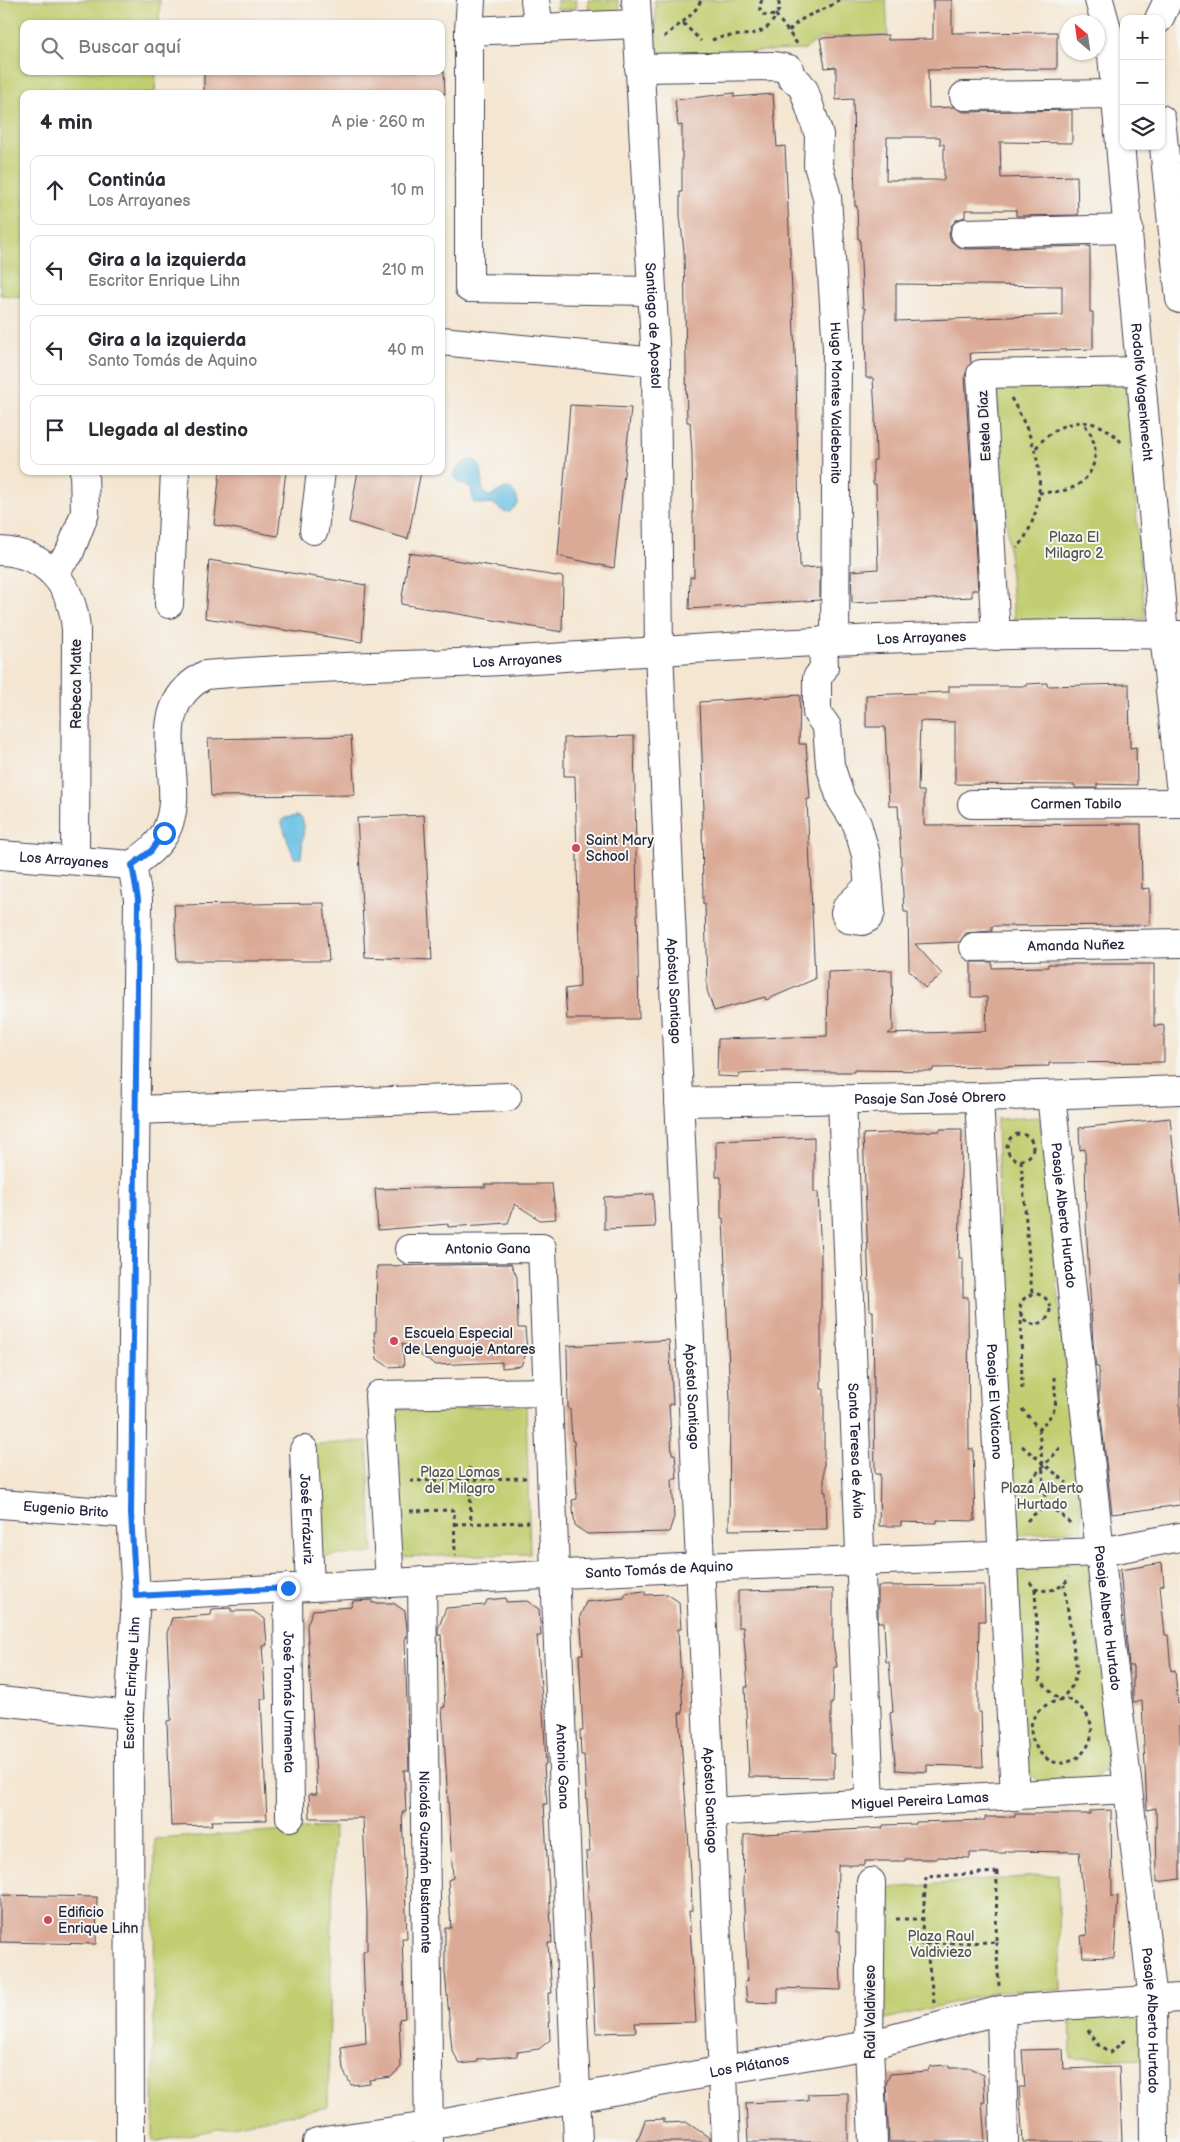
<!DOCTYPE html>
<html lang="es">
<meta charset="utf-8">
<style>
body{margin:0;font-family:"Balsamiq Sans",sans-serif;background:#f7f7f7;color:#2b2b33}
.controls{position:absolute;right:15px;top:15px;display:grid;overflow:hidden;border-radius:10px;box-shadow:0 1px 4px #0004}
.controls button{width:45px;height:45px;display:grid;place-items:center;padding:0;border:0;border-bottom:1px solid #e1e1e2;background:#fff;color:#2b2b33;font:25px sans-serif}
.compass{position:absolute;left:1060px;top:15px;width:45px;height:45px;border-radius:50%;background:#fff;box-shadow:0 1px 4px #0004;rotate:331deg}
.stop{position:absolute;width:15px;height:15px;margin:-11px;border:4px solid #1a73e8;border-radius:50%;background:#fff}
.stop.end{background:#1a73e8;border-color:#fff;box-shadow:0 1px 5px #0008}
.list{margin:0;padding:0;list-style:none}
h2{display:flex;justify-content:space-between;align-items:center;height:65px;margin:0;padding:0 20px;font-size:21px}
h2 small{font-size:16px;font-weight:400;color:#7c7c81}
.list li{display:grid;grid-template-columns:32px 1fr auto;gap:15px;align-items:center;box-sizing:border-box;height:70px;margin:0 10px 10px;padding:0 10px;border:1px solid #e1e1e2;border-radius:10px}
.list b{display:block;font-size:19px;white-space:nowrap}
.list p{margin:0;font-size:16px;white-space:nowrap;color:#7c7c81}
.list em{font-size:16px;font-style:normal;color:#7c7c81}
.icon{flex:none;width:28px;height:28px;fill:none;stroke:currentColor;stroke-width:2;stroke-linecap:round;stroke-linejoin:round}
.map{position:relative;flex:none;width:1180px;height:2142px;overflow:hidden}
.search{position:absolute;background:#fff;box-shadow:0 1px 4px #0004;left:20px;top:20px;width:425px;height:55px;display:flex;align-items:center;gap:12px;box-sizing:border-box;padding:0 18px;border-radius:10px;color:#7c7c81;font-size:19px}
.panel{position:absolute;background:#fff;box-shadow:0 1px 4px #0004;left:20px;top:90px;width:425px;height:385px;border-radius:10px}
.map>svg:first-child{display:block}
</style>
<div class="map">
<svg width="1180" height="2142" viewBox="0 0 1180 2142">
<rect width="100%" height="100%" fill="#f6f6f2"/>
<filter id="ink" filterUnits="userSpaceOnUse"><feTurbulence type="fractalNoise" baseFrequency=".02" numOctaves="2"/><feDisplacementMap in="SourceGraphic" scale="10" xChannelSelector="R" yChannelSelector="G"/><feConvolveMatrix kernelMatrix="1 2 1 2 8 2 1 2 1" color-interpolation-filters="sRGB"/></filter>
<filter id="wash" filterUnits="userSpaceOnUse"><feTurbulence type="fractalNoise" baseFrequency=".0096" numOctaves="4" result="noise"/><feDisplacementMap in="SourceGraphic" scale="20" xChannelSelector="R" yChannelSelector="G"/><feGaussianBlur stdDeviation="1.12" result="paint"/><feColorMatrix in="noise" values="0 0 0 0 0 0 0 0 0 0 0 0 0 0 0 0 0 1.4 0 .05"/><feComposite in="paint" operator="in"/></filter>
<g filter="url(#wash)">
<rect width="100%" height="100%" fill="#f4e6d1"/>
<!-- green -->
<g fill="#c1cd6f" stroke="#727855">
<path d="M0 0H160L159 24H24V71H156L155 94H24V297L0 295Z"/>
<path d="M557 0H577L576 9 557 10Z"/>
<path d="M588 0H618L620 16 589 17Z"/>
<path d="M655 0H886L888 35 820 38 804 50 656 54Z"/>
<path d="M1125 379 1145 619 1014 620 997 388 1003 380Z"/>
<path d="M1040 1117 1083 1530 1006 1536 997 1119Z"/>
<path d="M526 1405 530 1554 392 1557 391 1410Z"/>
<path d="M367 1441 373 1553 311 1557 305 1445Z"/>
<path d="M1088 1558 1113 1761 1094 1780 1039 1782 1019 1763 1013 1563Z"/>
<path d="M334 1827 328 2107 153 2142 155 1839Z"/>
<path d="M1058 1874 1061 1990 998 1992 877 2021 878 1889Z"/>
<path d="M1153 2000V2060L1071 2058 1070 2005Z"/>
</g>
<!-- water -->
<g fill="#66c0e4" stroke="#447190">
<path d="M474 460C488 470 477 484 486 495L490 496 506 488C514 490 517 495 518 503L510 512 503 511 492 503 481 504 473 502 471 487 459 483 454 475C459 465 463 461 474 460Z"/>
<path d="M297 816 302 818 304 826 301 858H294L281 821 285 818Z"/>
</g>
<g id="blocks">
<!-- building -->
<g fill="#dbaa96" fill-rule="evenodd">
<path d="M933 0H952V33L1057 32V69L928 70 929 108 954 107 964 112 1072 110V143L1000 142 1001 178 1077 176 1078 215 1016 216V210H965V217L956 220 951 226 949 234 951 241 957 246 965 249 1090 246V312H1093V349L970 353 971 363 965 375 978 590H972V597L852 603 851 571 878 569 876 484H873V460H876L875 412 873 378H866L865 308H863L860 239H858L857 206H855L853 99 836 100V67L825 68 820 38 888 35V40L933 39ZM887 137H940V144H944V180H886ZM896 284 1062 286V315L896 321Z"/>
<path d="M204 71H444L445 94H204Z"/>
<path d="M734 93V97L773 94 777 147 785 146 796 374 800 568 820 567V600L689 609 690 577H694L692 454 690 422H687L684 251 680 216V192H682V125L678 126 675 100Z"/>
<path d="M570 405 631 408 614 568 558 556Z"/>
<path d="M220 471H286L278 536 214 525Z"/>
<path d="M358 471H421L408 539 349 522Z"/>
<path d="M409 553 563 577 562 632 401 604Z"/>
<path d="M209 560 366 585 362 642 205 618Z"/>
<path d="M1047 683V686L1129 684 1130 748 1136 747 1137 785 1097 784V788H1075V785L955 784V722L920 721 918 791H924V825L1141 824 1142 889 1150 888V925L992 926V931L966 933 960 942 915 944 942 974 925 988 909 970 908 912H904L898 806H889L885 727H866V695L949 692V686H1026V684Z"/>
<path d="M800 695 799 744H806L810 799H807L815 979 766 1000 765 997 714 1011 707 990 705 904H703L702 810H704L700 702Z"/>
<path d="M351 736 355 795 211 796 208 739Z"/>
<path d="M634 736 639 1019H567L565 989 580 987 575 776H564V738Z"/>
<path d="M424 815 432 960 365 957 357 818Z"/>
<path d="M324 903 329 961H177L174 905Z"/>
<path d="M971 962H992V968L1048 967V964H1154V1026L1164 1025V1062L1049 1063V1066L933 1068V1071L854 1070V1072H774L739 1074V1077L717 1076 718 1039 827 1036 828 972 892 970 893 1030 888 1034 986 1031 987 997H971Z"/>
<path d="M1170 1118 1180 1215V1505L1112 1514 1099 1400V1367H1096L1093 1343 1086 1223 1085 1149 1080 1150 1079 1128Z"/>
<path d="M940 1129H962L959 1258H963V1297H968L969 1449H973L975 1521 937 1520V1523L901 1522V1526H879L880 1474H875L873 1311H870L863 1134 940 1131Z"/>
<path d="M814 1137V1192H818L821 1257V1389H824V1492H826L827 1529 729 1530 730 1402 726 1290 723 1218H721V1177H716V1141Z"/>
<path d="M484 1184H552L556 1219 540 1220 515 1204 508 1223 448 1227V1224L378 1230 375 1189 486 1187Z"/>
<path d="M653 1194 655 1227 604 1229V1197Z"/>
<path d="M511 1264 517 1277 518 1328H525L527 1351 521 1366 502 1368V1362L436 1365 402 1343 404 1366 389 1367 377 1359 374 1332H376L377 1266Z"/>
<path d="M669 1340 673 1404H669L672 1454H675L677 1479H672L674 1517 669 1532 587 1534 575 1526 572 1500 577 1499 574 1441H572L570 1409H568L567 1346Z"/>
<path d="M1162 1563 1164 1585 1160 1586 1165 1635H1168L1171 1671 1175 1670 1178 1704 1180 1703V1879L1157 1882 1156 1808 1147 1810 1142 1701 1133 1702V1666H1129L1120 1570Z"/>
<path d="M984 1585 985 1621H979L978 1676V1712H981L983 1767 927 1765V1772L896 1770 892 1733 890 1713 893 1712 889 1662H886L884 1622H878V1586Z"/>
<path d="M833 1589V1642L837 1667H834L833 1703H831V1754H834V1778L749 1777 745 1687H748L743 1627H738V1591Z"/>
<path d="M645 1591V1595L667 1594 679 1602 681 1629H678L683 1713H679L691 1873 692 1911H689L696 2022 635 2023 636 2032 596 2033 586 1852H590L584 1755H581L580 1731H583L579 1654H583L580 1616 586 1602 624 1598 626 1593Z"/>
<path d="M506 1598V1602L527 1601 539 1609 541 1636H537L544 1726 546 1764 544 1765 547 1804H544L552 1943H548L552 1993H548L550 2040 539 2049 517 2052V2056L478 2059V2062L460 2064 452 2050 445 1972V1928H451L448 1880 453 1878 442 1707H445L441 1635H438V1629L446 1608 485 1605 487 1600Z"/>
<path d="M372 1600V1603H393L405 1611 407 1629V1637L405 1638 409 1770H404L406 1812H402L407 1938H402L405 2018 399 2019 401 2067 391 2077 369 2080 370 2083 351 2085 343 2070 341 2047 366 2043 363 1952 367 1951V1914L363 1818H310L309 1794H317L307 1625 313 1610 351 1607 353 1601Z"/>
<path d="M231 1608V1611H253L265 1619 267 1645 262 1646 266 1699H261L267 1820 211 1821 212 1825 171 1826 167 1721 171 1720 167 1633 172 1618 211 1615 212 1609Z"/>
<path d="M1111 1810 1112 1897 1118 1896 1114 1958 1083 1957 1081 1936 1087 1935 1079 1852 1006 1851V1853H970V1858L937 1857V1859H905V1861H865V1865H838L837 1931H840L841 1990 778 1988V2003L747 2002 745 1981H748L743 1890 744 1835 883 1828V1825L916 1824V1822L985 1820V1817H1015V1814H1090V1811Z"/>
<path d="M0 1895 97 1897 96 1944 0 1942Z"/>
<path d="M1063 2049 1064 2069 1119 2067 1122 2142H1023L1019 2087H1025L1022 2050Z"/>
<path d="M949 2065V2068H971L983 2075 985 2102H982L985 2142H889L886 2084 890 2074 928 2071 930 2066Z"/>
<path d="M848 2093V2142H748L746 2103 808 2100V2094Z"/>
<path d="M664 2119V2123L686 2122 710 2138V2142H637L645 2120Z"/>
</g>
</g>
</g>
<g filter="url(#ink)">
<use href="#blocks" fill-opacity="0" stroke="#423f52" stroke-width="1"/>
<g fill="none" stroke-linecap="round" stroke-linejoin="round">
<defs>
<g id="minor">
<path d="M535 0 539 28"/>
<path id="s1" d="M636 0 656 362 659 651 726 2142"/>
<path id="s2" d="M1099 0 1111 44 1164 634 1180 784"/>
<path d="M1159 19 1168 0"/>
<path d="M637 24 469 31V288L651 291"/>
<path d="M469 31 471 0"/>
<path id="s3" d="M639 68 774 66 789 69 791 77 799 83 804 90 819 135 818 165 827 197 837 349 835 641"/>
<path d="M964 96 1116 94"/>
<path d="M1161 119 1180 299"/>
<path d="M965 233 1129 229"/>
<path d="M441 341 656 362"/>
<path d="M314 530 321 471"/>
<path d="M0 551C46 553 73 585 76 630L75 860"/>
<path d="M53 572 69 554 85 513 84 471"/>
<path d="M169 604 175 471"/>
<path d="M996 636 981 374 1140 371"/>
<path d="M823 641 824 668 817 678V713L827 727 830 765 841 799 857 824 866 855 871 912 868 918 862 921 848 919 845 913 847 907 869 886"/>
<path id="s4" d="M972 804 1180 803"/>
<path id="s5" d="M0 855 132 865C144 856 157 847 165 833 192 782 138 712 205 675 309 666 414 666 519 660 739 646 959 630 1180 635"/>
<path id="s6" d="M974 947 1180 943"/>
<path id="s7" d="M1051 1095 1100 1552 1153 2000 1154 2142"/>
<path id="s8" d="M979 1097 1015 1796"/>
<path id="s9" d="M842 1099 870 1803"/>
<path id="s10" d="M679 1102 979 1097 1180 1090"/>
<path d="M136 1110 507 1097"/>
<path id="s11" d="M409 1249 542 1248 578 2142"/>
<path id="s12" d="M304 1450 310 1587"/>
<path id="s13" d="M0 1504 131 1514"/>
<path id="s14" d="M422 1581 429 2142"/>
<path d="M390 1583 379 1395 548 1392"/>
<path id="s15" d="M288 1588 290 1817"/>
<path id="s16" d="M136 1596 700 1567 1100 1552 1180 1537"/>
<path d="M0 1701 129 1715"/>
<path id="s17" d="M711 1812 1127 1789"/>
<path d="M871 1882 869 2045 873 2142"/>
<path d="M1001 2010 1004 2142"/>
<path id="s18" d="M130 2142 129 1715 136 1596 131 1514 138 899 132 865"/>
<path id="s19" d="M317 2142 429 2126 723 2070 869 2045 1001 2010 1180 1998"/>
</g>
</defs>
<!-- minor casing -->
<use href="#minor" stroke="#423f52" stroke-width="30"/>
<!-- path -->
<g stroke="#423f52" stroke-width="3" stroke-dasharray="4 4" stroke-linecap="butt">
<path d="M762 0 759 7 762 14 767 16 776 15 780 8 778 0"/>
<path d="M683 23 701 41"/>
<path d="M789 31C806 11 820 15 839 0"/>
<path d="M664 37C678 24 693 18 701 0"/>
<path d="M712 40C736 31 765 42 776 15L798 45"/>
<path d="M1011 398C1033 437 1048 472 1034 517 1030 528 1025 540 1017 548"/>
<path d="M1036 448C1059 418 1095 412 1121 442"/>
<path d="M1039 493C1048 492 1058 492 1066 490 1098 481 1104 444 1082 422"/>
<circle cx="1020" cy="1147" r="13"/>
<path d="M1021 1161 1032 1294"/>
<circle cx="1035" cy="1309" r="15"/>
<path d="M1021 1313 1022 1392"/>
<path d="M1022 1409 1039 1429C1060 1407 1056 1406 1054 1377"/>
<path d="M1039 1429 1046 1507"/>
<path d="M1022 1446 1067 1483"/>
<path d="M469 1467 471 1522"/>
<path d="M410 1481 526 1478"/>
<path d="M1025 1486 1063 1445"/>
<path d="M410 1511 454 1510 455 1555"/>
<path d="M1027 1521C1044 1503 1054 1506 1070 1523"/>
<path d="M454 1524 529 1522"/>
<path d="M1030 1582 1035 1589C1050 1593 1061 1589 1070 1577"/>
<path d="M1035 1589 1039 1672 1040 1680 1060 1701 1073 1685 1077 1671 1064 1585"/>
<path d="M1067 1699C1118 1723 1079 1776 1049 1760 1031 1750 1023 1721 1042 1708 1049 1702 1058 1701 1067 1699Z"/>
<path d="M997 1872 996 1942 921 1944 926 1877Z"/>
<path d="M896 1919H923"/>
<path d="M996 1942 999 1986"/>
<path d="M926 1944 934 2003"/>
<path d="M1088 2030 1100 2047 1110 2053 1127 2038"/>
</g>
<!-- minor -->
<use href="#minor" stroke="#fff" stroke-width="28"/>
</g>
</g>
<g fill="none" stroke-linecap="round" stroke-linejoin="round" filter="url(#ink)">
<!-- route -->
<path stroke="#1a73e8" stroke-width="6" d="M164 833 151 851 132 865 138 899 131 1514 136 1596 288 1588"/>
</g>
<!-- markers -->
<g fill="#d1495b" stroke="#f6f6f2" stroke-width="2">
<circle cx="576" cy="848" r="5"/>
<circle cx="394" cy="1341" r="5"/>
<circle cx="48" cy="1920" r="5"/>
</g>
<g text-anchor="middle" stroke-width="4" stroke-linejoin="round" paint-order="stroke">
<!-- street labels -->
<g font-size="14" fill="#22223b" stroke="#f6f6f2">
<text dy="5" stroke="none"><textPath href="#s1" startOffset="326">Santiago de Apostol</textPath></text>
<text dy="5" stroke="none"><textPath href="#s2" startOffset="395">Rodolfo Wagenknecht</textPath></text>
<text dy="5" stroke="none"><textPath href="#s3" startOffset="494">Hugo Montes Valdebenito</textPath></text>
<text transform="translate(984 426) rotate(-93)" y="5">Estela Díaz</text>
<text dy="5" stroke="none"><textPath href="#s5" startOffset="1069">Los Arrayanes</textPath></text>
<text dy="5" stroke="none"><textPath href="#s5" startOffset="664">Los Arrayanes</textPath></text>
<text transform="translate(76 684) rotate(-90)" y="5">Rebeca Matte</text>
<text dy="5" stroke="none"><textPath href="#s4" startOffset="104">Carmen Tabilo</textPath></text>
<text dy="5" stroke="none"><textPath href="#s5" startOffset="64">Los Arrayanes</textPath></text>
<text dy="5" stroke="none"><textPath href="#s6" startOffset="102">Amanda Nuñez</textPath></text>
<text dy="5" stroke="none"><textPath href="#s1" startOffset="992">Apóstol Santiago</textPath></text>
<text dy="5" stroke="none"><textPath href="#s10" startOffset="251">Pasaje San José Obrero</textPath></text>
<text dy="5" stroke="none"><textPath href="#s7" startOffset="121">Pasaje Alberto Hurtado</textPath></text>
<text dy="5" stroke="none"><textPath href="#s11" startOffset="79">Antonio Gana</textPath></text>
<text dy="5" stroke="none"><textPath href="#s1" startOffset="1398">Apóstol Santiago</textPath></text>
<text dy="5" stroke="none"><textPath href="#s8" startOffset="305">Pasaje El Vaticano</textPath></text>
<text dy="5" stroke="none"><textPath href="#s9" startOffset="352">Santa Teresa de Ávila</textPath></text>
<text dy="5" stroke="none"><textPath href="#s13" startOffset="66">Eugenio Brito</textPath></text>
<text dy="5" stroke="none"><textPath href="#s12" startOffset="69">José Errázuriz</textPath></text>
<text dy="5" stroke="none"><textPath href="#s16" startOffset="524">Santo Tomás de Aquino</textPath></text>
<text dy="5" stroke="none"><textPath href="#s7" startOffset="526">Pasaje Alberto Hurtado</textPath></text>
<text dy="5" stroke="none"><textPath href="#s18" startOffset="459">Escritor Enrique Lihn</textPath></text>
<text dy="5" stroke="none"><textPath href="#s15" startOffset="114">José Tomás Urmeneta</textPath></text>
<text dy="5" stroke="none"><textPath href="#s11" startOffset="652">Antonio Gana</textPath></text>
<text dy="5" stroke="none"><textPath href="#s1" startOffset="1802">Apóstol Santiago</textPath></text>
<text dy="5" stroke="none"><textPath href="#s17" startOffset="209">Miguel Pereira Lamas</textPath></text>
<text dy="5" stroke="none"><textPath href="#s14" startOffset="281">Nicolás Guzmán Bustamante</textPath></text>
<text transform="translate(870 2012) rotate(-90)" y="5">Raúl Valdivieso</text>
<text dy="5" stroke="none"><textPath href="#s7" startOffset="931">Pasaje Alberto Hurtado</textPath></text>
<text dy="5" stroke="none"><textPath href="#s19" startOffset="439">Los Plátanos</textPath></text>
</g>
<!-- park labels -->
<g font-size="14" fill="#52554b" stroke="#f6f6f2">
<text x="1074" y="542">Plaza El<tspan x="1074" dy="16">Milagro 2</tspan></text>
<text x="460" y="1477">Plaza Lomas<tspan x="460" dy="16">del Milagro</tspan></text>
<text x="1042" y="1493">Plaza Alberto<tspan x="1042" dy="16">Hurtado</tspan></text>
<text x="941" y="1941">Plaza Raul<tspan x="941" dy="16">Valdiviezo</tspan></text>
</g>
<!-- poi labels -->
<g font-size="14" fill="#22223b" stroke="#f6f6f2" text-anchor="start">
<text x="586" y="845">Saint Mary<tspan x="586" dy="16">School</tspan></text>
<text x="404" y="1338">Escuela Especial<tspan x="404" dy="16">de Lenguaje Antares</tspan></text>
<text x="58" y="1917">Edificio<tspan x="58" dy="16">Enrique Lihn</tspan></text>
</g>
</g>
</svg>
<div class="controls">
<button>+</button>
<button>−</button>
<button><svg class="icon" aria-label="layers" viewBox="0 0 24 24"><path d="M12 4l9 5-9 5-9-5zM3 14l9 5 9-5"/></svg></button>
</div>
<svg class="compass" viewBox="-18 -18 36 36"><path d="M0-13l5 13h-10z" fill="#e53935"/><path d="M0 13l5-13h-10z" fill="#7c7c81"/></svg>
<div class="stop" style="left:164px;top:833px"></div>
<div class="stop end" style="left:288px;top:1588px"></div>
<div class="search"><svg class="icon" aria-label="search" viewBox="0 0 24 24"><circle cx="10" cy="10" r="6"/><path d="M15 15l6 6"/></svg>Buscar aquí</div>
<section class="panel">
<h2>4 min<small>A pie · 260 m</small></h2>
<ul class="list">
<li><svg class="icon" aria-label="ahead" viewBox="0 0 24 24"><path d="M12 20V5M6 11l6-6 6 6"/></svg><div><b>Continúa</b><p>Los Arrayanes</p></div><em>10 m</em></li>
<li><svg class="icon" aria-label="left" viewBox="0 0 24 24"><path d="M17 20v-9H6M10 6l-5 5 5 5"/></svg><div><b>Gira a la izquierda</b><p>Escritor Enrique Lihn</p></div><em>210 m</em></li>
<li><svg class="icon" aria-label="left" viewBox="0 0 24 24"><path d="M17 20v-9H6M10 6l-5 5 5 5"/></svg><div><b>Gira a la izquierda</b><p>Santo Tomás de Aquino</p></div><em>40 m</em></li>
<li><svg class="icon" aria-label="arrive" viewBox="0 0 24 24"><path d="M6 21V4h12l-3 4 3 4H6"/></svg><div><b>Llegada al destino</b></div></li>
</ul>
</section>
</div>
